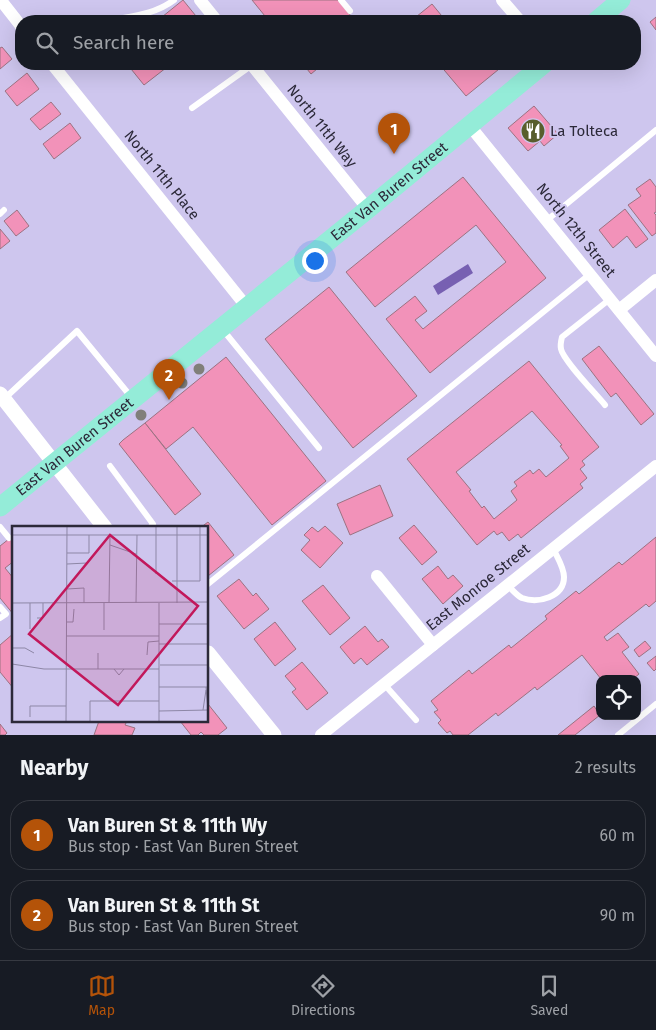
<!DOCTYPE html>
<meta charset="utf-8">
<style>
body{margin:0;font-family:"Fira Sans",sans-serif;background:#242831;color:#f1f3f6}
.controls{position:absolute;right:15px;bottom:15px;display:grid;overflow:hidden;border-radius:10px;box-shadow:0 5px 20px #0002}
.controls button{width:45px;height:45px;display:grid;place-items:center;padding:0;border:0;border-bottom:1px solid #363941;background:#171b24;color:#f1f3f6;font:25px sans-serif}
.you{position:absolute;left:314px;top:260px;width:18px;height:18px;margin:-12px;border:4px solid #fff;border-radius:50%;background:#1a73e8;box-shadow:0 0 0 8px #1a73e833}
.badge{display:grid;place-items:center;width:32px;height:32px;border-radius:50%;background:#b45309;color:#fff;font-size:16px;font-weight:700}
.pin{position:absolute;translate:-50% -41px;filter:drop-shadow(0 1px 2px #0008)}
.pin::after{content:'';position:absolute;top:26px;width:18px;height:15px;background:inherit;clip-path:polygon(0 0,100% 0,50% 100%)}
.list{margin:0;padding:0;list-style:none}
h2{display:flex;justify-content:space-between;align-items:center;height:65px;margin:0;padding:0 20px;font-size:21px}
h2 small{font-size:16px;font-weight:400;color:#9ea1a6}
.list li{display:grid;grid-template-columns:32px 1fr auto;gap:15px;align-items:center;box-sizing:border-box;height:70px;margin:0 10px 10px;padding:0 10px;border:1px solid #363941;border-radius:20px}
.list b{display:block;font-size:19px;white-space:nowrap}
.list p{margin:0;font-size:16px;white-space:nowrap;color:#9ea1a6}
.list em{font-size:16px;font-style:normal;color:#9ea1a6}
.icon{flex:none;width:28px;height:28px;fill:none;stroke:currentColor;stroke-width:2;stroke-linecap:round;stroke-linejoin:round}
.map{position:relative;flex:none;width:656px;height:735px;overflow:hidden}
.search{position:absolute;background:#171b24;box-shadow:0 5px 20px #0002;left:15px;right:15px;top:15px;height:55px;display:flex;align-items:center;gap:12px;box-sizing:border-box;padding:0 18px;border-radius:20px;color:#9ea1a6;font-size:19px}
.sheet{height:225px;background:#171b24}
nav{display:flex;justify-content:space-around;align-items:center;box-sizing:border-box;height:70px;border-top:1px solid #363941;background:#171b24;font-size:14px;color:#9ea1a6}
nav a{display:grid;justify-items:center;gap:2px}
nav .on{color:#b45309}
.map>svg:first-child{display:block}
</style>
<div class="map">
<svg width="656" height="735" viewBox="0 0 656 735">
<rect width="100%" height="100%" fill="#cec6ee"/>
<!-- water -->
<path fill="#7760b2" d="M468 264 473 273 438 295 433 286Z"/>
<!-- building -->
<g fill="#f292b9" stroke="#9c7282" fill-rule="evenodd">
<path d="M183 0 200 21H157Z"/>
<path d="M252 0H338L355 21H269Z"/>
<path d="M432 4 446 21H411Z"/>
<path d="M656 17V30L650 22Z"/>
<path d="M2 47 12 59 0 69V48Z"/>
<path d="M127 64H171L144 85Z"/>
<path d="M303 64H323L311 74Z"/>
<path d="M439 64H503L504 65 466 96Z"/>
<path d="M27 73 39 89 17 106 5 91Z"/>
<path d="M51 102 61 114 40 130 30 119Z"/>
<path d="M534 106 558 134 544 146 540 141 528 151 508 128Z"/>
<path d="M70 123 81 138 54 159 43 144Z"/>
<path d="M463 177 546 278 430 373 386 319 415 296 427 311 415 320 423 329 506 262 476 225 375 307 346 272Z"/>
<path d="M650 179 656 187V212L654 213 656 215V233L652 236 628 205 641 196 636 189Z"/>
<path d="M625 209 648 239 636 248 627 236 613 248 599 230Z"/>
<path d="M17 210 29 226 16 236 4 221Z"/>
<path d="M0 229 10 241 0 249Z"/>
<path d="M329 287 417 396 353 448 265 339Z"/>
<path d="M599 346 654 414 641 425 616 393 611 397 582 359Z"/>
<path d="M226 357 326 481 272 525 193 427 166 449 145 423Z"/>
<path d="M529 361 599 447 582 461 585 465 580 469 587 478 580 484 583 488 521 538 518 534 509 541 502 532 497 535 494 531 477 545 407 459ZM532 411 562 445 560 446 569 458 546 477 539 469 533 474 530 470 514 482 517 486 511 491 517 500 494 519 484 506 482 508 469 491 471 490 456 472Z"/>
<path d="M145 423 201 494 175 515 119 444 123 440Z"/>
<path d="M380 485 393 516 350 535 337 504Z"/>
<path d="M208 522 234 555 208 576V528H200Z"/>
<path d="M414 525 437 552 422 565 399 538Z"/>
<path d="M325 526 343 543 320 568 301 550 310 540 304 535 312 527 318 532Z"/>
<path d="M14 535V561L5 568 14 579 12 581 14 583V615L0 598V546Z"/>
<path d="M656 537V601L649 607 646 604 604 637 607 641 618 633 629 647 622 652 639 674 633 679H601L582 655 537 690 535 687 498 716 496 713 468 735H453L450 731 447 733 438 723 441 720 434 712 438 710 431 701 469 670 472 674 509 645 511 648 547 619 545 616 576 591 579 594 619 562 622 565Z"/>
<path d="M438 566 448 579 453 575 463 586 443 604 422 579Z"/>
<path d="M239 579 253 596 256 593 269 609 244 629 217 596Z"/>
<path d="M323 585 350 618 330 635 302 601Z"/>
<path d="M275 622 296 649 275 666 254 639Z"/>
<path d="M365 626 378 642 382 639 389 647 367 665 361 658 354 664 340 647Z"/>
<path d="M14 633V644L12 645 14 646V689L0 672V645Z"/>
<path d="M645 641 651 648 639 657 634 650Z"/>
<path d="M656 656V669L654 671 647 663Z"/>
<path d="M302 662 328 693 307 710 292 692 296 689 285 676Z"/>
<path d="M208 704 227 728 218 735H204L201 732 198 735H191L180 721H208Z"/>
<path d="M594 706 600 715 575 735H558Z"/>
<path d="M99 721H127L125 725 135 728 132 735H94Z"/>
<path d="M0 724 7 733 5 735H0Z"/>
</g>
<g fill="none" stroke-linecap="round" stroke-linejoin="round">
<!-- service -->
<g stroke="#fff" stroke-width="6">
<path d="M341 0 350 11"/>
<path d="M107 21C131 16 154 15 174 0"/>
<path d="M192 108 252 65"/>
<path d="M0 214 4 210"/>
<path d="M546 221 656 130"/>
<path d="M223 330 319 448"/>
<path d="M4 399 77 331 132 398"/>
<path d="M605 405C596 394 563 360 561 349 560 345 561 341 562 337L610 299"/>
<path d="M110 466 153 524 150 528"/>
<path d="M0 527 9 538"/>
<path d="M208 584 590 274"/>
<path d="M507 585C512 589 516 595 522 598 538 604 564 597 564 577 564 567 557 557 553 548"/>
<path d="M0 607 6 614 0 618"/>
<path d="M384 684 416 720"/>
<path d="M618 735 656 704"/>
</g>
<!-- minor -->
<g stroke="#fff" stroke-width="12">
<path d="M200 0 217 21"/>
<path d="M502 0 520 21"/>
<path d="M3 3 21 26"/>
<path d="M52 64 246 306"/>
<path d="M251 64 368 209"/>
<path d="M470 126 656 356"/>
<path d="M619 310 656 280"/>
<path d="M377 576 433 645"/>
<path d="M321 735 656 466"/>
</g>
<!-- tertiary -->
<g stroke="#fff" stroke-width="15">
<path d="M0 394 105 528"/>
<path d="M208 653 274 735"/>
</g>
<!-- primary -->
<g stroke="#94ecd8" stroke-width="19">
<path d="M596 21 621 0"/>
<path id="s1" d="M0 507 368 209 544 64"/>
</g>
</g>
<!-- trees -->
<g fill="#807f7a">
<circle cx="199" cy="369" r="5.5"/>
<circle cx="182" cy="383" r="5.5"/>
<circle cx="141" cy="415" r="5.5"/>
</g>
<!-- icons -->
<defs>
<symbol id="restaurant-disc" viewBox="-11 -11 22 22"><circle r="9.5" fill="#585e2c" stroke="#cec6ee"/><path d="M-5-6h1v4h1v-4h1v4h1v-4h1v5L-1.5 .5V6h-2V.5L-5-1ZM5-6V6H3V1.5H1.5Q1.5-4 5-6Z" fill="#fff"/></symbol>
</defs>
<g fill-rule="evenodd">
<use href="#restaurant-disc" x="519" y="117" width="28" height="28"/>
</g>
<g text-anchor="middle" stroke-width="4" stroke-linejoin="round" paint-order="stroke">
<!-- street labels -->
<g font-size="15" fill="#2c2939" stroke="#cec6ee">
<text transform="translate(322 126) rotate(51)" y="5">North 11th Way</text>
<text transform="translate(162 175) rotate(51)" y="5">North 11th Place</text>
<text dy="5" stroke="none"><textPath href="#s1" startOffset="501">East Van Buren Street</textPath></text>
<text transform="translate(576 230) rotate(51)" y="5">North 12th Street</text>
<text dy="5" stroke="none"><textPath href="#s1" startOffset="96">East Van Buren Street</textPath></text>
<text transform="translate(478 587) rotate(-39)" y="5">East Monroe Street</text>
</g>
<!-- poi labels -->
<g font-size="15" fill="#2c2939" stroke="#cec6ee" text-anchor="start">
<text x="550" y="136">La Tolteca</text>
</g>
</g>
<!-- overview -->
<g transform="translate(12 526)">
<rect width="196" height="196" fill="#cec6ee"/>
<path fill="none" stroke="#8d87a6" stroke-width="1" d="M165 0V77M0 9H197M98 19 124 28M55 27H77V9M55 38 75 37M144 48V0M160 55H188V0M55 63 72 62V77M0 77 197 76M92 77V104M97 77 98 9M124 77 125 9M147 77V196M25 92H31V77M54 96H61L62 83M147 98H197M18 103V77M54 110H147M147 118H197M0 122H13L22 127M86 127V143M135 129 136 116 147 115M0 138 32 143H147M148 139H197M102 143 107 149 112 143M147 161H197M194 161 196 184M191 184 194 164M147 185 197 184M18 191V180H54M54 196 55 0M78 196V175H147"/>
<path fill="#c2185b" fill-opacity="0.15" stroke="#c2185b" stroke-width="2.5" d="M98 9 186 80 106 179 17 108Z"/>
<rect width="196" height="196" fill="none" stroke="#2c2939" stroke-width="2.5"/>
</g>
</svg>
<div class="controls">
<button><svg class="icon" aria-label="locate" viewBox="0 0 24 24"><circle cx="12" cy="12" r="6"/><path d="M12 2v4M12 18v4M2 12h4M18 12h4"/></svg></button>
</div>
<div class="you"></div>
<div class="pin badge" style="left:394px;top:154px">1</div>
<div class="pin badge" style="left:169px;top:400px">2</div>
<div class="search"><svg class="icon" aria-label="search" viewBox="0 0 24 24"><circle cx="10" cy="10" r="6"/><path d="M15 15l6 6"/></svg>Search here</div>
</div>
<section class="sheet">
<h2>Nearby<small>2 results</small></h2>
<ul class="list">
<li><span class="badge">1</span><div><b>Van Buren St &amp; 11th Wy</b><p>Bus stop · East Van Buren Street</p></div><em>60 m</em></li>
<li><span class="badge">2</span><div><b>Van Buren St &amp; 11th St</b><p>Bus stop · East Van Buren Street</p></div><em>90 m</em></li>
</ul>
</section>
<nav>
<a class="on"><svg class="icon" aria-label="map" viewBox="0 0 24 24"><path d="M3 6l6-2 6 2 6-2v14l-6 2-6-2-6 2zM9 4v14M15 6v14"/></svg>Map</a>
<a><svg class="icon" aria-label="directions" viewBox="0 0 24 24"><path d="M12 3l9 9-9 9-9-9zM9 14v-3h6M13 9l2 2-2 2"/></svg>Directions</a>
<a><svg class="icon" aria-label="saved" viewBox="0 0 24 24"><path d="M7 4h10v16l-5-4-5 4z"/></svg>Saved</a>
</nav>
